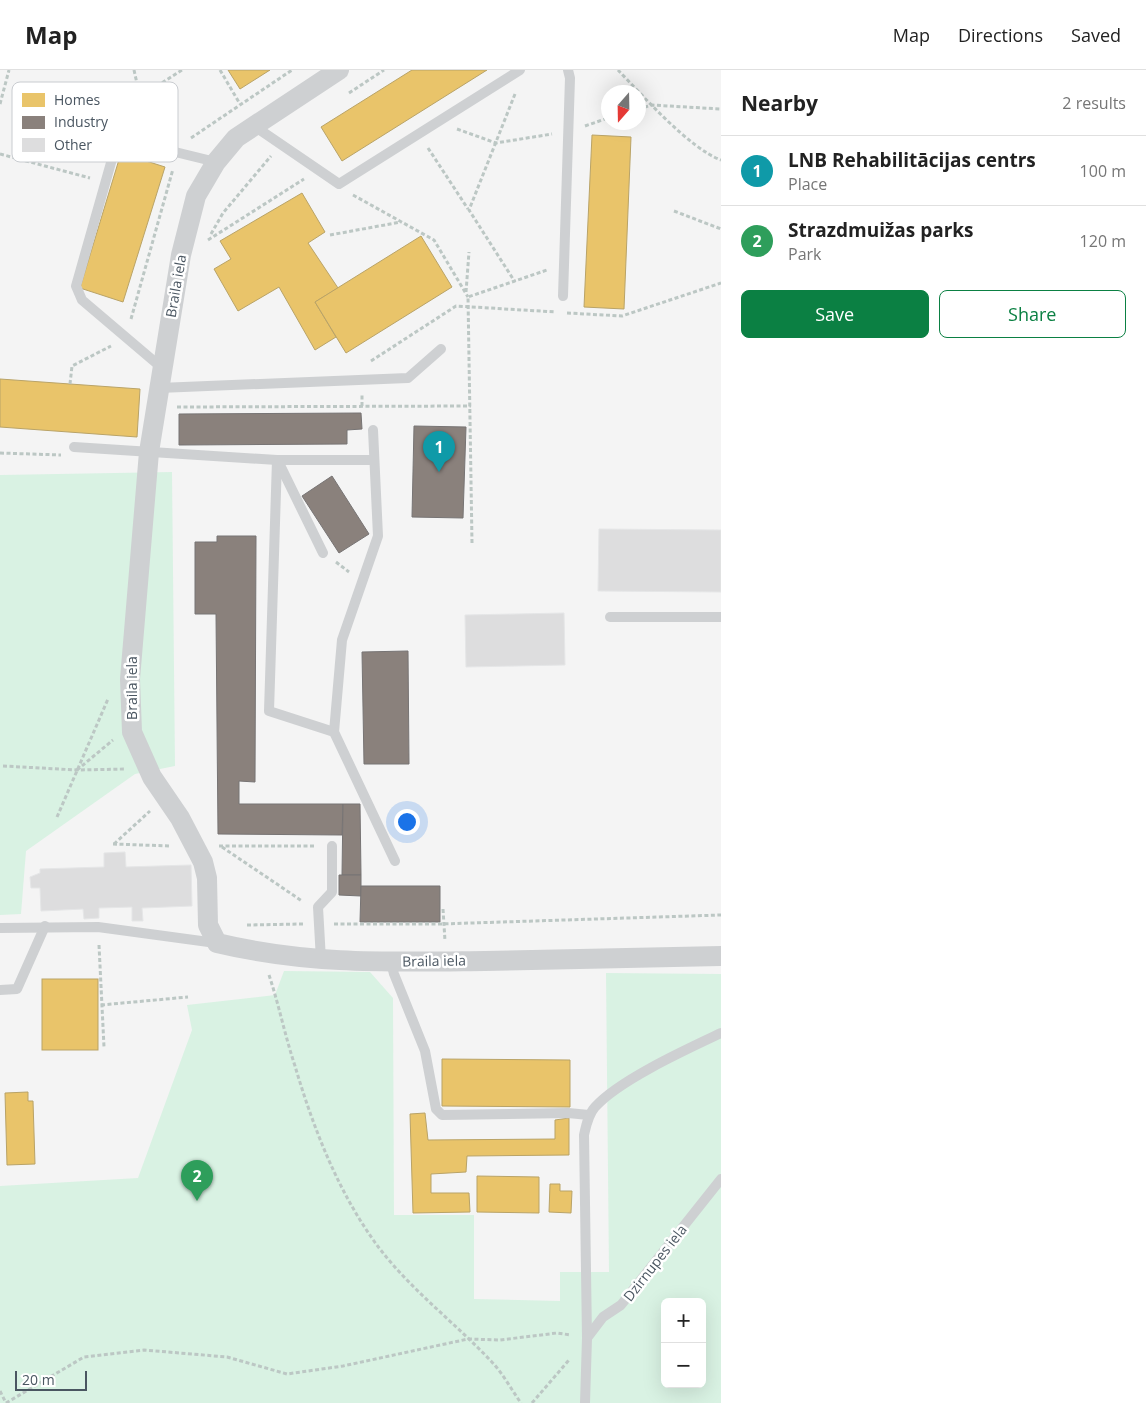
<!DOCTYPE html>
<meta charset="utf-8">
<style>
body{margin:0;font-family:"Open Sans",sans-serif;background:#f2f2f2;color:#222}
.controls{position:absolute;right:15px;bottom:15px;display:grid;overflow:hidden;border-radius:8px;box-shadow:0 5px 20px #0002}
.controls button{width:45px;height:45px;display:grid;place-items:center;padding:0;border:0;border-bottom:1px solid #e0e0e0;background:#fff;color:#222;font:25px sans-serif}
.compass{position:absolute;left:601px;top:15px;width:45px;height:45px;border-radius:50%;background:#fff;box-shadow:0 5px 20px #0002;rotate:200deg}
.scale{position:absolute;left:15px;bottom:12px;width:72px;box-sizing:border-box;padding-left:5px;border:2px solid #4a5661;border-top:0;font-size:14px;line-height:18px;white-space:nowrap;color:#4a5661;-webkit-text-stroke:4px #fff;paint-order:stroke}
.you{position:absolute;left:406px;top:751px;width:18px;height:18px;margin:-12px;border:4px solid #fff;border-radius:50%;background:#1a73e8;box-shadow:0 0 0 8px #1a73e833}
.badge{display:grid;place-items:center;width:32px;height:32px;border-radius:50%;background:#0b8043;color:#fff;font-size:16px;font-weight:700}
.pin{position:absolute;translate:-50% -41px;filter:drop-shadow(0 1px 2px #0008)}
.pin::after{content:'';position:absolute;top:26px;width:18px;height:15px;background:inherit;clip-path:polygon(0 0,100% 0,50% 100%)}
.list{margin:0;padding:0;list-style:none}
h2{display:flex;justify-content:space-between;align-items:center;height:65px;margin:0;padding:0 20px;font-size:21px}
h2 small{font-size:16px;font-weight:400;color:#767676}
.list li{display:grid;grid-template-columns:32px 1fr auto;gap:15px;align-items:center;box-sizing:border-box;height:70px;padding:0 20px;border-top:1px solid #e0e0e0}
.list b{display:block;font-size:19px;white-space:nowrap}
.list p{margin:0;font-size:16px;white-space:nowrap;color:#767676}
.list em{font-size:16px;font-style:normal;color:#767676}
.actions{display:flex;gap:10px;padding:15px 20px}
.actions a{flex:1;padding:11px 0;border:1px solid #0b8043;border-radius:8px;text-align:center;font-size:18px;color:#0b8043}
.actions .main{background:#0b8043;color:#fff}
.map{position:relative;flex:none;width:721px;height:1333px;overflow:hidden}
header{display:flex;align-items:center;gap:30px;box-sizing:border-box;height:70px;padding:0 25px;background:#fff;border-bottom:1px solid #e0e0e0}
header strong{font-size:24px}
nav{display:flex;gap:28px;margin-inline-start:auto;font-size:18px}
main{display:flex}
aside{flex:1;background:#fff}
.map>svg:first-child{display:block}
</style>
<header>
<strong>Map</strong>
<nav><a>Map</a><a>Directions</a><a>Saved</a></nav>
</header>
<main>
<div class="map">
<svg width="721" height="1333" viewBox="0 0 721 1333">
<rect width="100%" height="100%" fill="#f4f4f4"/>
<!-- green -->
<g fill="#d9f2e3" fill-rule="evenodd">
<path d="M172 402 175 696 135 704 26 781 21 844 0 845V405Z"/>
<path d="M284 901 370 902 393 928 394 1145H474V1229L560 1231V1202H609L606 903 721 904V1333H0V1116L138 1108 192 960 187 935 275 925ZM665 1232H702V1314H665Z"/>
</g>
<!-- homes -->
<g fill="#e9c46a" stroke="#b9a367">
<path d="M228 0H270L240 19Z"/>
<path d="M412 0H487L342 91 321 57Z"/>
<path d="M592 65 631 67 624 239 584 237Z"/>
<path d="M121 83 165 97 123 232 80 218Z"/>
<path d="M302 123 325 162 308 173 338 218 315 232 336 267 315 280 279 217 238 241 214 199 231 189 220 171Z"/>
<path d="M421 166 452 217 346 283 315 232Z"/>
<path d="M0 309 140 319 137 367 0 357Z"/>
<rect x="42" y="909" width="56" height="71"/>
<path d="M442 989 570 990V1037L442 1036Z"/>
<path d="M28 1022V1031H33L35 1094 7 1095 5 1023Z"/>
<path d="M425 1043 428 1070 555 1069V1050L569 1048V1085L467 1086 466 1102 431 1104V1123H469L470 1142 413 1143 410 1044Z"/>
<path d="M477 1106 539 1107V1143L477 1142Z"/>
<path d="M550 1114H560V1121H572L571 1143 549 1142Z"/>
</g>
<!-- industry -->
<g fill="#8a817c" stroke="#777474">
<path d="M361 343 362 359 347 360V374L179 375V344Z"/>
<path d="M414 356 466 357 463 448 412 447Z"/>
<path d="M332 406 369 464 339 483 302 426Z"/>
<path d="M217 466H256L255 712 239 711V734H343L342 765 218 764 216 544H195V472H217Z"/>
<path d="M408 581 409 694H364L362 582Z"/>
<path d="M343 734H360L361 805H342Z"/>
<path d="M339 805H361V826L339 825Z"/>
<path d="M361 816H440V852H360Z"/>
</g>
<!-- building -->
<g fill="#ddddde" stroke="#e5e6e7">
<path d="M599 459 721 460V522L598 521Z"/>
<path d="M564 543 565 595 466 597 465 545Z"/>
<path d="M125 782 126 797 191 795 192 836 142 838 143 851H132V837L99 838V848L84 849 83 839 41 841 40 818H31L30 807 40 803V799L104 797V783Z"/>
</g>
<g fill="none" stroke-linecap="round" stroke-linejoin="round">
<!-- path -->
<g stroke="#bcc7c4" stroke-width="3" stroke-dasharray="4 2.5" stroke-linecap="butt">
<path d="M134 0 140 27"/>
<path d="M220 0 240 34"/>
<path d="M618 0C642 25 690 79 721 90"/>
<path d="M349 23 384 0"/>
<path d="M515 24 469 140 515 212"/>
<path d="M0 34 9 0"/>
<path d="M638 39 652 35 721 39"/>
<path d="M122 51 126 36 182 0"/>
<path d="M585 56 608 48"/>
<path d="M457 59 496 73 552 64"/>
<path d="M191 68 292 0"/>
<path d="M428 78 468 139"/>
<path d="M0 84 90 108"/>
<path d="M353 125 434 170 468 227"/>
<path d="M674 141 721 159"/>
<path d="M211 164 223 143 271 86"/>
<path d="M330 165 401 152"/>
<path d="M208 170 304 109"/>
<path d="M466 222 469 182"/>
<path d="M567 243 622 246 721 213"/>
<path d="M131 249 173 99"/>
<path d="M371 291 456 236 556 242"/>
<path d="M70 314 72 296 111 276"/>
<path d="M362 336V325"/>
<path d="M177 337 471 336"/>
<path d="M0 383 61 385"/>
<path d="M472 473 468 227 547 200"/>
<path d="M336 492 349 502"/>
<path d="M3 696 77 700 126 699"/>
<path d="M77 700 113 670"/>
<path d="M57 747 108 629"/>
<path d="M113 774 170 776"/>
<path d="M114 774 150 741"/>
<path d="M219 776H315"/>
<path d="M222 777 302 831"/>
<path d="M443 839 445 871"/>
<path d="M334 854H440L721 845"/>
<path d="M247 855 303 854"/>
<path d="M99 875 104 977"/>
<path d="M269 905C279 935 285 966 295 996 313 1057 337 1119 374 1171 406 1216 452 1250 490 1290 502 1302 511 1319 521 1333"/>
<path d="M101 935 188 927"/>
<path d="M0 1321 6 1333"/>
<path d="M6 1333 84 1287 144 1280 227 1287 287 1304 343 1296 468 1269 500 1270 557 1263 571 1265"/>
<path d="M532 1333 569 1290"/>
</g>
<!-- lane -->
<g stroke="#ced0d2" stroke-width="10">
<path d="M99 55 118 68 216 92"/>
<path d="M254 56 339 114 520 0"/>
<path d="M118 68 76 216 82 230 162 298"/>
<path d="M563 226 570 8 568 0"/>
<path d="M159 318 408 308 441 279"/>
<path d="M373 360 378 466 342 570 334 662 395 791"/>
<path d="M74 377 277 390H374"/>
<path d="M277 390 269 641 334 662"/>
<path d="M278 391 323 483"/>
<path d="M610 547H721"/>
<path d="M0 858 98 857 216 873"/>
<path d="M321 890 318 837 332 822V776"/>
<path d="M391 892 394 904 425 981 436 1039 442 1045 568 1043 589 1045"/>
<path d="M0 920 17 919 45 856"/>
<path d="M587 1268 584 1065C586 1056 588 1045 595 1037 619 1010 687 979 721 963"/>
<path d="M585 1333 587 1268 603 1247 621 1235 721 1109"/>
</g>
<!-- street -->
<path stroke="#ced0d2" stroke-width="20" d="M339 0 236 68 216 92 196 126 181 185 149 382 130 609 132 662 152 707 180 748 203 792 207 808 208 855 217 873C309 895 391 892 485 891 564 889 642 888 721 886"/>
</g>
<g text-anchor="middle" stroke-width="5" stroke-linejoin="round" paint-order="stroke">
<!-- street labels -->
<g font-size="14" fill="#4a5661" stroke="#fff">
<text transform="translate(176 216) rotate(-80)" y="5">Braila iela</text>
<text transform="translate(132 618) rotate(-90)" y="5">Braila iela</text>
<text transform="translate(434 891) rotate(-1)" y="5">Braila iela</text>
<text transform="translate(655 1193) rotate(-52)" y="5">Dzirnupes iela</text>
</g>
</g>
<!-- legend -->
<rect x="12" y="12" width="166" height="80" rx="8" fill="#fff" stroke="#c9ccd0" stroke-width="1"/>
<rect x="22" y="23" width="23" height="14" fill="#e9c46a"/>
<rect x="22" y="46" width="23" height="13" fill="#8a817c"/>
<rect x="22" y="68" width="23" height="14" fill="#ddddde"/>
<g font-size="14" fill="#4a5661">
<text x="54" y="35">Homes</text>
<text x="54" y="57">Industry</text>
<text x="54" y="80">Other</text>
</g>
</svg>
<div class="controls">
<button>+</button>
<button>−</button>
</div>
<svg class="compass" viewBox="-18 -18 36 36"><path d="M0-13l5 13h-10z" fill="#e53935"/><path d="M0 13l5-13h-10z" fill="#767676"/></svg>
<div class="scale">20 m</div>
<div class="you"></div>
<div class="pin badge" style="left:439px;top:402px;background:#0f9aa8">1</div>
<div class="pin badge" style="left:197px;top:1131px;background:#2e9e5b">2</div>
</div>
<aside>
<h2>Nearby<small>2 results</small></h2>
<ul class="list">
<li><span class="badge" style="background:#0f9aa8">1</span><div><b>LNB Rehabilitācijas centrs</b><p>Place</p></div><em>100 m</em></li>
<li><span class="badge" style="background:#2e9e5b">2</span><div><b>Strazdmuižas parks</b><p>Park</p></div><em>120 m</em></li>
</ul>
<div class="actions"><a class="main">Save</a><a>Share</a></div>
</aside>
</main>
